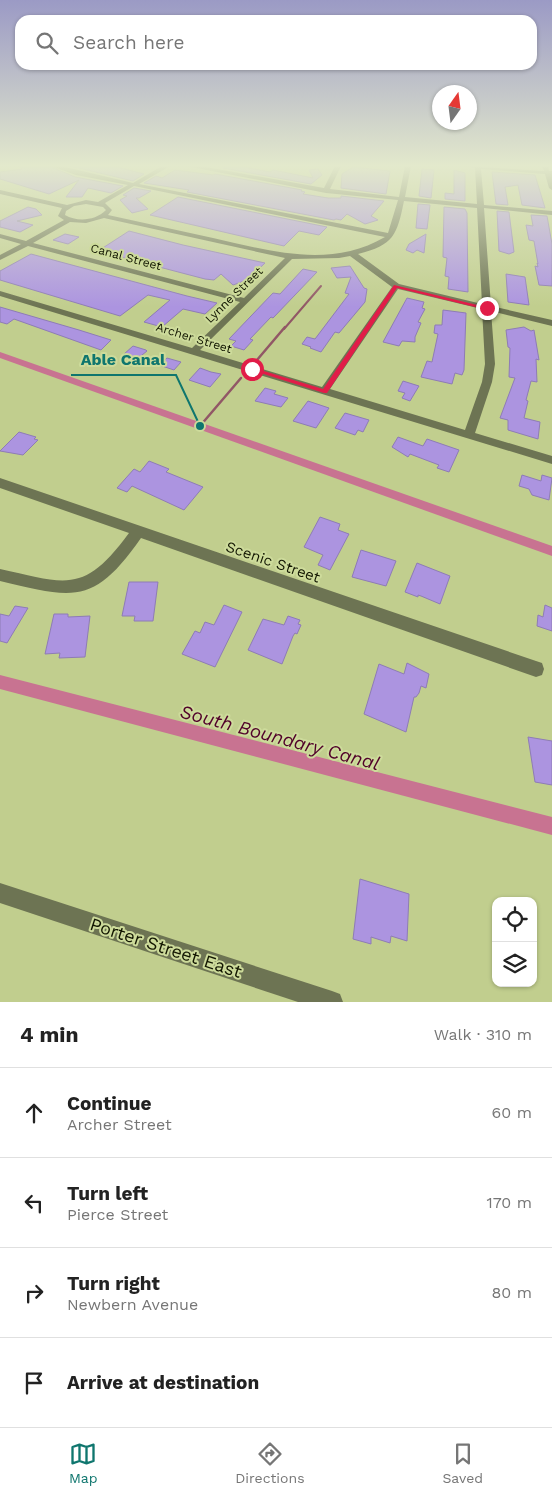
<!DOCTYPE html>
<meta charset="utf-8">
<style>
body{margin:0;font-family:"Work Sans",sans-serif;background:#f6f6f6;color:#222}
.controls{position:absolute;right:15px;bottom:15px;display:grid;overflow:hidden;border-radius:10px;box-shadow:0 1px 4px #0004}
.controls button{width:45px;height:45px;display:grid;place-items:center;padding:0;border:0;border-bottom:1px solid #e0e0e0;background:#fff;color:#222;font:25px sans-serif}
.compass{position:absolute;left:432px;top:85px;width:45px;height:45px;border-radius:50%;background:#fff;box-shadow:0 1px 4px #0004;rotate:14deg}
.stop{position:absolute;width:15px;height:15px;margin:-11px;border:4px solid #e11d48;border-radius:50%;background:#fff}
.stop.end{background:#e11d48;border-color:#fff;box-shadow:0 1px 5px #0008}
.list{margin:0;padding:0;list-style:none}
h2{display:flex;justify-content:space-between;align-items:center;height:65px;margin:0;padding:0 20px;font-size:21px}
h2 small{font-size:16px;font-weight:400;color:#767676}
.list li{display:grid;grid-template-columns:32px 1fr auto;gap:15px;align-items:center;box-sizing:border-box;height:90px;padding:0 20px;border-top:1px solid #e0e0e0}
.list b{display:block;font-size:19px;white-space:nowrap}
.list p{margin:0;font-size:16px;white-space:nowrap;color:#767676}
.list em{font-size:16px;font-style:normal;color:#767676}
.icon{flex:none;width:28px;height:28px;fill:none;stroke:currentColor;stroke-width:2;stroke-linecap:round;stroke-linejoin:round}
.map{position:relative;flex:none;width:552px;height:1002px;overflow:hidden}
.search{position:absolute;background:#fff;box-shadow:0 1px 4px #0004;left:15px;right:15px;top:15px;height:55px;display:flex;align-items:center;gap:12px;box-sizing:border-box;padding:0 18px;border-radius:15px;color:#767676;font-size:19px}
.sheet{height:425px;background:#fff}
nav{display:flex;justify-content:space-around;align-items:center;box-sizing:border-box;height:70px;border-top:1px solid #e0e0e0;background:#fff;font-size:14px;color:#767676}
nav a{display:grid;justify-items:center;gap:2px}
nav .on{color:#0f766e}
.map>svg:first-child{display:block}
</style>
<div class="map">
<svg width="552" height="1002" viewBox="0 0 552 1002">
<rect width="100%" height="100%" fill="#c1ce8e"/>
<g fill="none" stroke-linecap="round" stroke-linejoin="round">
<!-- stream-far1 -->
<path stroke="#915766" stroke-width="2" d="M284 329 321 286"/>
<!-- stream -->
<g stroke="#915766" stroke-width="2.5">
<path d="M257 360 285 327"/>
<path d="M200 426 241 378"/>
</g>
<!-- canal -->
<g fill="#c87391" fill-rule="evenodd">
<path d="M0 352 552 546V556L0 358Z"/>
<path d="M0 675 552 817V835L0 689Z"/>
</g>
</g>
<!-- building -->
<g fill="#ac94e0" stroke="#8e7cb5">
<path d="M20 166H49L75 177 123 186 111 193 88 188 82 197H66L79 180 49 194 0 179V172L22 169Z"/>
<path d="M71 166H113L144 174 133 181Z"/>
<path d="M226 166H239L270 172 273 170 313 178 309 170 318 169 322 175 311 184 223 168Z"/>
<path d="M353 167 390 171 386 194 341 188 342 174Z"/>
<path d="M422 169 434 170 431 198 419 196Z"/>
<path d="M175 170 213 175 215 174 302 190 301 191 305 192 303 194 328 198H341V196L384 201 371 216 378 220 365 224 347 214 341 220 336 219 334 220 187 192 189 190 144 183 156 176 162 178Z"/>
<path d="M454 170 465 173V201L445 199V193L454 194Z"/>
<path d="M492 172 535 175 545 208 522 205 518 185 505 187 508 205 496 204Z"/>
<path d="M134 188 151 191 139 198H136L148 209 132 213 120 200 127 196 123 195Z"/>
<path d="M178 197 327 227 319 235 299 231 284 246 150 215Z"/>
<path d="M418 204 430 205 427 229 416 228Z"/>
<path d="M28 207 36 209 42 215 17 221 33 225 20 232 0 227V221Z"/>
<path d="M444 207 465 209 467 213 468 292 448 289 449 277 445 276 447 258 443 257Z"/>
<path d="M497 211 509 212 514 252 509 254 499 251Z"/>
<path d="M531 215 547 216 552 244V286L539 285 535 266 538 267 537 263 538 264 534 241 529 240 526 225 533 226Z"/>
<path d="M129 231 183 245 265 263 247 280 233 285 221 274 214 280 205 279 98 251Z"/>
<path d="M65 234 79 237 68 244 53 240Z"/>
<path d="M426 234 424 253 417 250 413 253 406 250 409 244Z"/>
<path d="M31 254 187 296 217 303 205 314 183 309 162 327 144 322 170 300 148 295 120 316 0 280V271Z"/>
<path d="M350 266 364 288 367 289 365 302 339 333 335 332 321 352 310 348 311 347 302 344 307 337 315 339 349 294 345 293 351 277 337 278 331 268Z"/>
<path d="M303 269 317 272 273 318 271 317 250 339 253 340 244 350 231 346 236 341 229 339 273 293 280 294Z"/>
<path d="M506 274 525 277 529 305 508 302Z"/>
<path d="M407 298 424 302 422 308 425 309 418 322 421 323 415 337V342L402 341 399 346 383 342Z"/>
<path d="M0 307 79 330 111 340 101 350 14 319 7 324 0 322Z"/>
<path d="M443 310 466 313 464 370 462 375 455 373 452 384 421 377 427 361 432 362 438 334 434 333 435 325H442Z"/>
<path d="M524 327 531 331 534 330 539 360 536 359 537 382 531 381 526 400 528 401 524 418 540 422 538 439 508 430V420L500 418 515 378 509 377 510 348 508 347 506 330Z"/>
<path d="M133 346 146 350 147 351 137 359 123 355Z"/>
<path d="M167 358 181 362 174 370 159 365Z"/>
<path d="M200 368 211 372 221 374 210 387 189 380Z"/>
<path d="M403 381 419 386 410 401 402 398 405 393 398 391Z"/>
<path d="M265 388 276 391 274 394 288 398 281 407 255 401Z"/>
<path d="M308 401 329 408 316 428 293 421Z"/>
<path d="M345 413 369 420 363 432 358 430 355 435 335 428Z"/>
<path d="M19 432 36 437 34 439 38 440 23 455 0 451Z"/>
<path d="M398 437 423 446 427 439 459 450 449 472 437 468 439 465 410 454 408 457 392 447Z"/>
<path d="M149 461 169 469 166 472 203 487 184 510 132 486 127 492 117 488 134 469 140 472Z"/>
<path d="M522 475 541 481 542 475 552 478 549 500 532 495 529 489 519 486Z"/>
<path d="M320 517 340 524 338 530 349 534 330 570 318 565 323 555 304 547Z"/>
<path d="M361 550 396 561 386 586 352 577Z"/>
<path d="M417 563 450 576 440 604 421 596 418 595V597L405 592Z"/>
<path d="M129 582H158L153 621H134L135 616H122Z"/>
<path d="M224 605 242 612 215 667 182 654 195 631 200 633 205 622 214 625Z"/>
<path d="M545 605 552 608V631L537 626 538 615 543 617Z"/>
<path d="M15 606 28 608 7 643 0 641V614L9 616Z"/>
<path d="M54 614H68V617L90 616 85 657 59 658 60 653 45 654Z"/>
<path d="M288 616 300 620 298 624 301 625 297 634 295 633 293 636 282 664 248 650 263 619 284 625Z"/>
<path d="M407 663 429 674 426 688 421 686 419 693 416 697H414L406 732 364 714 379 664 404 674Z"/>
<path d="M528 737 552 741V785L535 782Z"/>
<path d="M360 879 409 894 407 941 391 936 390 943 371 937V944L353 939Z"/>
</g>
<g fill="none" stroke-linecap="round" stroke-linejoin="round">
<!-- minor -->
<g fill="#6d7453" fill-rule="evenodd">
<path d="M51 166H61L133 183 162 166H170L139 184 388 233 398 200 326 193 186 166H200L324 188 335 166H341L330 189 399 197 405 166H411L405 197 477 204 475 168 465 166 544 171 542 166H548L549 171H552V190L549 188 545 174 481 169 484 205 552 211V215L484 208 491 306 552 320V326L491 311 495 364 492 382 475 433 552 456V464L0 296V291L192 348 240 302 28 246 0 260V255L21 244 0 238V234L26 241 64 220 58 216 62 208 0 194V190L67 205 86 200 98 202 128 185 76 175ZM134 186 385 237C330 269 271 251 213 238 178 230 143 223 108 215L112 210 105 203ZM404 201 477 208 482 304 399 284 358 254C394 245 397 235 404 201ZM86 204 103 207 106 210C95 221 77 222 65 215L66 211 74 206ZM104 218 285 258 244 298 33 243 70 222 86 223ZM350 256 392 287 322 387 200 350 292 259 339 258ZM398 289 482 309 485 364 482 382 465 430 330 389Z"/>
<path d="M0 478 536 661 542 663 544 669 542 675 536 677 141 538C94 605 75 599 0 581V569C68 584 84 594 129 533L0 488Z"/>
<path d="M0 883 332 991 340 994 343 1002H298L0 903Z"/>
</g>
</g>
<!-- sky -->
<linearGradient id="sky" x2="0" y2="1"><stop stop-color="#9b9ac5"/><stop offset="0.54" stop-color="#e3e9cc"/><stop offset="1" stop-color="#e3e9cc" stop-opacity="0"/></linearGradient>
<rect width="552" height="307" fill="url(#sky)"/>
<!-- route -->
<path fill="#e11d48" d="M394 285 490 308 487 310 397 288 327 393H324L248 369 254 368 323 389Z"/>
<g text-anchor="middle" stroke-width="4" stroke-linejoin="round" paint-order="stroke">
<!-- far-street labels -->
<g font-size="12" fill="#121600" stroke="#cddb9b">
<text transform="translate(126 257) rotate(15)" y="4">Canal Street</text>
<text transform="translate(234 295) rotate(-44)" y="4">Lynne Street</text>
<text transform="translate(194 338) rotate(17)" y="4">Archer Street</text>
</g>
<!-- street labels -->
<g font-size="15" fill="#121600" stroke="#cddb9b">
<text transform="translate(273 562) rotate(19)" y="5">Scenic Street</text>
</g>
<!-- near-street labels -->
<g font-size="18" fill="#121600" stroke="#cddb9b">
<text transform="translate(166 948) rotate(18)" y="6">Porter Street East</text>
</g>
<!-- near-water labels -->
<g font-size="19" font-style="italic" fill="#51022a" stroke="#cddb9b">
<text transform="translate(280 737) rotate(15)" y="7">South Boundary Canal</text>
</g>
</g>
<!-- callouts -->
<path fill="none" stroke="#0f766e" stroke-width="2" d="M200 426L176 375H71"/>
<circle fill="#0f766e" stroke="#cddb9b" stroke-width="2" cx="200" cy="426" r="5"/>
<g font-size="16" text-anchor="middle" font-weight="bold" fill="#0f766e" stroke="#cddb9b" stroke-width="4" stroke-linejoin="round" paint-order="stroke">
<text x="123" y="365">Able Canal</text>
</g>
</svg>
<div class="controls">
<button><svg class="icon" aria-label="locate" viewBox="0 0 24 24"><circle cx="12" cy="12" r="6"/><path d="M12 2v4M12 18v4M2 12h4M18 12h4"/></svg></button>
<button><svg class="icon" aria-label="layers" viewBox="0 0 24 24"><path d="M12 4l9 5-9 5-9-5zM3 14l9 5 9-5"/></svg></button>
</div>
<svg class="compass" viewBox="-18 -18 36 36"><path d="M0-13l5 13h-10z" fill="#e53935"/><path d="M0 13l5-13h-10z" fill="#767676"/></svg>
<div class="stop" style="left:252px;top:369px"></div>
<div class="stop end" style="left:487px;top:308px"></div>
<div class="search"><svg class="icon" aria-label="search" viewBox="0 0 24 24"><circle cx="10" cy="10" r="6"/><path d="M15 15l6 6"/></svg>Search here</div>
</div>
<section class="sheet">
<h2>4 min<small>Walk · 310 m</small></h2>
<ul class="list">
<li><svg class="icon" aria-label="ahead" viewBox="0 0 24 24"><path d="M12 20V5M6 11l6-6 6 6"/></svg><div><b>Continue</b><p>Archer Street</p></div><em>60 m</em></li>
<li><svg class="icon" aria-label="left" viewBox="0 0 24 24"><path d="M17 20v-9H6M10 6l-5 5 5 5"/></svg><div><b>Turn left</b><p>Pierce Street</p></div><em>170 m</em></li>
<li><svg class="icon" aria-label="right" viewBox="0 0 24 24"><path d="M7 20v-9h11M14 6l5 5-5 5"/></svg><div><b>Turn right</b><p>Newbern Avenue</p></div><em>80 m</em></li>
<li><svg class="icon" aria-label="arrive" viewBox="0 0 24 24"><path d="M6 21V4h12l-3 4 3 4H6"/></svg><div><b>Arrive at destination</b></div></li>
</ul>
</section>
<nav>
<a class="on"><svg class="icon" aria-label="map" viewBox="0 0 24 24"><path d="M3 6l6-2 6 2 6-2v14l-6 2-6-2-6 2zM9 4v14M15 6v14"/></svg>Map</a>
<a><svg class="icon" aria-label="directions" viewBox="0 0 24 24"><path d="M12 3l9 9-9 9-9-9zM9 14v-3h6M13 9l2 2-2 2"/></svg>Directions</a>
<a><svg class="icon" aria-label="saved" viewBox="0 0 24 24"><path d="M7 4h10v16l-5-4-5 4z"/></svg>Saved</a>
</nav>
